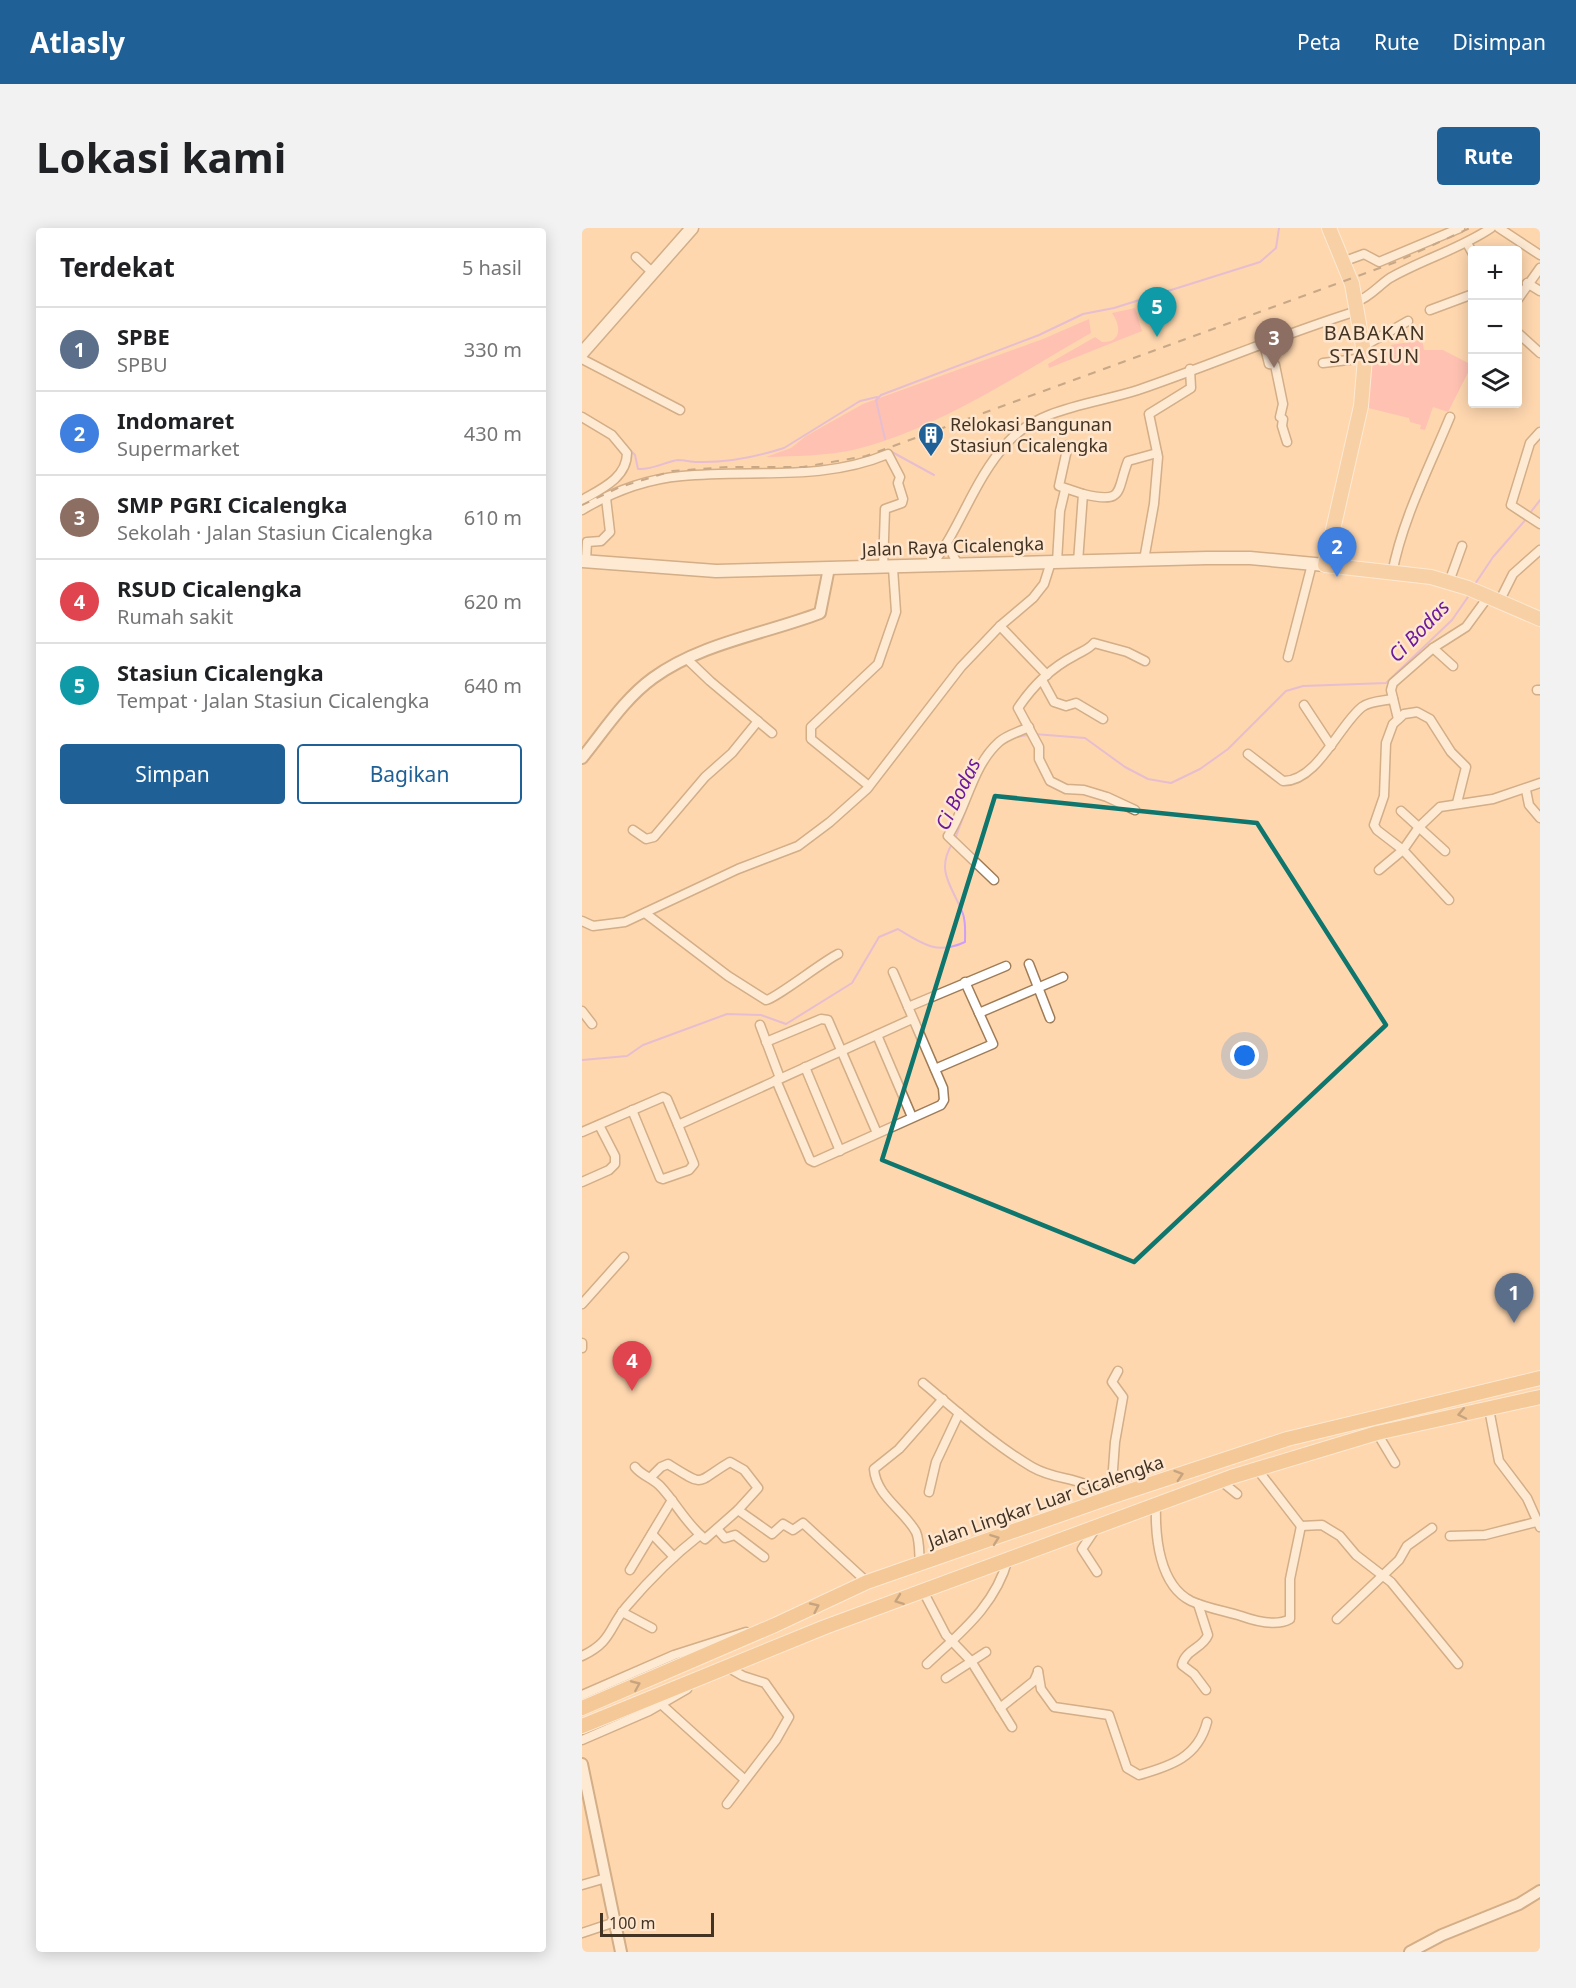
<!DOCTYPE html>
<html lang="id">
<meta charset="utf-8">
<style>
body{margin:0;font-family:"Noto Sans",sans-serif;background:#f2f2f2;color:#202124}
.controls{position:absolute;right:18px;top:18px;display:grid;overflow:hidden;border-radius:6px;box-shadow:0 3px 15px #0003}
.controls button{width:54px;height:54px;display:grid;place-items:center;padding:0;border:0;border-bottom:2px solid #e0e0e0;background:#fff;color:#202124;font:30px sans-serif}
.scale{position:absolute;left:18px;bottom:15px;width:114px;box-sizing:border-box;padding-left:6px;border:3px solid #423323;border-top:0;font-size:16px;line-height:21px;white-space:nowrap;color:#423323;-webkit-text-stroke:4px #ffe7cf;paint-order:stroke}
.you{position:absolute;left:663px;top:828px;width:21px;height:21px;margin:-15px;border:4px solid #fff;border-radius:50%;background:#1a73e8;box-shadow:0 0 0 9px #1a73e833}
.badge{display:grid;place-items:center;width:39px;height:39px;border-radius:50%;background:#1f6096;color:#fff;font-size:20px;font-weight:700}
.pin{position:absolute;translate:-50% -50px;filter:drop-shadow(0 2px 3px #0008)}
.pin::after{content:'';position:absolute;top:32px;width:21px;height:18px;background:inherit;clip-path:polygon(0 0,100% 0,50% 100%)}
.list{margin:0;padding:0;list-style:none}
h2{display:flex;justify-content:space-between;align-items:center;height:78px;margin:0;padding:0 24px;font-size:26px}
h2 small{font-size:20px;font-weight:400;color:#757577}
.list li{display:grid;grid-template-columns:39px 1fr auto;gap:18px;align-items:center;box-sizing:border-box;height:84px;padding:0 24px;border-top:2px solid #e0e0e0}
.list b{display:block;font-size:22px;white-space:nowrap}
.list p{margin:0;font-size:20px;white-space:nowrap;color:#757577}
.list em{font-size:20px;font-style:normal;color:#757577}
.actions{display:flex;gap:12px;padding:18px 24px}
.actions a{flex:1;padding:14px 0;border:2px solid #1f6096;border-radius:6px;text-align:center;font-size:21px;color:#1f6096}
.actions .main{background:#1f6096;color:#fff}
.icon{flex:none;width:33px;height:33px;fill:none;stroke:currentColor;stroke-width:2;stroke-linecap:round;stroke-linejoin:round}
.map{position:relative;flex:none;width:958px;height:1724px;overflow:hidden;border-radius:6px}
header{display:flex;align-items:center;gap:36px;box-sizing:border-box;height:84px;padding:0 30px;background:#1f6096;color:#fff}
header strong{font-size:28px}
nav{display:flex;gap:33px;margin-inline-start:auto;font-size:21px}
.intro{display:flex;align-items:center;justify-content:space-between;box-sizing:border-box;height:144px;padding:0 36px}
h1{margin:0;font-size:42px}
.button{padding:15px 27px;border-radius:6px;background:#1f6096;color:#fff;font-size:21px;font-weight:700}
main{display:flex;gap:36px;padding:0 36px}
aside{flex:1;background:#fff;border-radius:6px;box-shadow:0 3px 15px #0003}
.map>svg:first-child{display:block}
</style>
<header>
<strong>Atlasly</strong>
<nav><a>Peta</a><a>Rute</a><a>Disimpan</a></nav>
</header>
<div class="intro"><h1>Lokasi kami</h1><a class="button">Rute</a></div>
<main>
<aside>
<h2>Terdekat<small>5 hasil</small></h2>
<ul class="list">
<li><span class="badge" style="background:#5c6f8a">1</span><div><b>SPBE</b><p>SPBU</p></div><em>330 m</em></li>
<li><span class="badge" style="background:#3f7fe0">2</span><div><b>Indomaret</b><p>Supermarket</p></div><em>430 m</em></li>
<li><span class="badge" style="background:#8d6e63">3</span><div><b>SMP PGRI Cicalengka</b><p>Sekolah · Jalan Stasiun Cicalengka</p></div><em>610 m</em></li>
<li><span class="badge" style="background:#e0444e">4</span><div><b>RSUD Cicalengka</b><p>Rumah sakit</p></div><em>620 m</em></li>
<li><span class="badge" style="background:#0f9aa8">5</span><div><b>Stasiun Cicalengka</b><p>Tempat · Jalan Stasiun Cicalengka</p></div><em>640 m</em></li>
</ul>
<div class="actions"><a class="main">Simpan</a><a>Bagikan</a></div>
</aside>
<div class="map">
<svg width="958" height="1724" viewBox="0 0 958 1724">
<rect width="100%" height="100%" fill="#fed7af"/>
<!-- green -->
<g fill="#ffa7b7">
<path d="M553 80 560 103 467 140 466 136 513 109 520 114C540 115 539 98 530 85Z"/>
<path d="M507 91 509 105C435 147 354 202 271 222 242 228 213 228 184 229L209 220 224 208 281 176 461 111Z"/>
<path d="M840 112 842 122H861L890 137 866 184 851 179 843 202 838 201 839 197 828 194 827 190 782 179 789 135H800L801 122 810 121 809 117Z"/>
</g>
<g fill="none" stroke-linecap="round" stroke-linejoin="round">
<!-- stream -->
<g stroke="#cd9ff7" stroke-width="2">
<path d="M303 211 294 172 299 167 457 107 501 86 532 80 678 34 694 20 697 0"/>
<path d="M48 222 53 227 56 241C71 242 82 234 96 232 102 232 109 234 115 234 143 235 174 229 202 220L278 173 295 169"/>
<path d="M310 224 352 247"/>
<path d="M948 285 958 272"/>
<path d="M893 356 911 329 945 290"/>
<path d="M452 506 503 510 543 539 566 551 589 555 618 541 646 521 704 463 721 458 804 455 870 392 888 366"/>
<path d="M434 509 446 507"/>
<path d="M373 611 387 574"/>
<path d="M0 832 45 828 61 817 145 786 179 787 204 796 270 755 297 709 316 701C340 716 355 727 383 714 383 706 384 694 381 686 371 659 353 644 370 616"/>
</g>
<defs>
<g id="minor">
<path d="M917 0 958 27"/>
<path d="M885 15 891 26"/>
<path d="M54 29 70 44"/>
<path d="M763 33 782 26 797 34 878 0"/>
<path d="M945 55 958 63"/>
<path d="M936 71 958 40"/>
<path d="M774 74C788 69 796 58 808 50 841 31 878 21 909 0"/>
<path d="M848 82 891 66"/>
<path d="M936 105 958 125"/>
<path d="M682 116 687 136 693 137 701 176 698 189 701 191 700 198 705 214"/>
<path d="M782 118 826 93"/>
<path d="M0 131 98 182"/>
<path d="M741 135 783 130"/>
<path d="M0 189 30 207 45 225C45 250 19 261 0 272"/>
<path d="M958 204 948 215 929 277 958 296"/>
<path d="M486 217 477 258 501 266 496 334"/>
<path d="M501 266C543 276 534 264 546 233L575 225"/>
<path d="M0 282C30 264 65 251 100 248 170 241 239 254 306 226L318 249 316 255 321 271 320 275 303 281 301 340"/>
<path d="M366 317 376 337"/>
<path d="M562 332 572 276 576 229 567 186 609 160 608 141"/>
<path d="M4 333 5 314 19 313 28 304 24 270"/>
<path d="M475 334 478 283 483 262"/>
<path d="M349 338C379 300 391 252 426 214 458 179 513 176 556 162 629 137 701 106 775 83"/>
<path d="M810 346C820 292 847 240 868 189"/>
<path d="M867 354 880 318"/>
<path d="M917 374 931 346 958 322"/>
<path d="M418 398 465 447"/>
<path d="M851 420 871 438"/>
<path d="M706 429 730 336"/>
<path d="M106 432 128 453 190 505"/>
<path d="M460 452 472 474 484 478 494 475 521 491"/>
<path d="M955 462H958"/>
<path d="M722 477 749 518"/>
<path d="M816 491 809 462 811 455 851 420 884 399 906 369"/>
<path d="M666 526 701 553C735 554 757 497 780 479 788 473 801 473 811 471"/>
<path d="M287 558 229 511V499L296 436 314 384 311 340"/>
<path d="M944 562 947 577 958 590"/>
<path d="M553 582 525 569 502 562 484 561 468 553 457 531V519L436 480C450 459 469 440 492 428 500 423 506 422 512 415L545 424 563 433"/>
<path d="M819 583 863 623"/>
<path d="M51 602 64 611 72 609 123 549 150 525 176 493"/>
<path d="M797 642 821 622 795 602 792 597 802 568 804 515 811 496 822 486 835 484 848 491 869 524 884 539 875 575"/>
<path d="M412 652 366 608C385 579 390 538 417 514 425 507 437 504 447 499"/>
<path d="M867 672 821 622 837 599 858 579 911 571 958 555"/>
<path d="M63 685 146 748 184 772C193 771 240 734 256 726"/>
<path d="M0 693 11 698 43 694 156 641 216 618 248 594 285 561 379 439 418 398 451 370 462 356 469 334"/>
<path d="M447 736 468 790"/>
<path d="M326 779 424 738"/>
<path d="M0 783 10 796"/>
<path d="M397 785 481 749"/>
<path d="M178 797 198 850"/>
<path d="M295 807 330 889"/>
<path d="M184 814 239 791 246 792 295 905"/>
<path d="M223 839 258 923"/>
<path d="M353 841 411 816 383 754"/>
<path d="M194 852 228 932 232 934 359 877 362 872 361 860 311 744"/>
<path d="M50 882 78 950 81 951 107 942 112 936 96 897"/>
<path d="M0 904 81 869 85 871 96 897 330 791"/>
<path d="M0 954 27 942 33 936V928L17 897"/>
<path d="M0 1076 42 1029"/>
<path d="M0 1115V1120"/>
<path d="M341 1155C376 1184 411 1216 450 1239 478 1255 500 1246 524 1271"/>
<path d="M907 1181 917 1233 945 1270 958 1299"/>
<path d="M795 1205 813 1235"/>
<path d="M53 1239C60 1248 71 1250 79 1259 94 1275 105 1297 123 1311L156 1282 176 1260 162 1242 148 1234C112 1255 125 1260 86 1236L79 1239 69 1249"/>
<path d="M675 1241 719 1298"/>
<path d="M639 1253 655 1266"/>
<path d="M347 1264 354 1234 377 1185"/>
<path d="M529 1269 533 1214 541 1169 530 1154 536 1143"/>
<path d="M574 1277C573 1308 577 1357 609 1373 624 1380 643 1383 659 1388 673 1393 694 1399 708 1391V1351L719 1298"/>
<path d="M156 1282 190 1306 201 1296 211 1302 221 1295 285 1354"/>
<path d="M719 1298 740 1297 758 1308 774 1327 809 1354 876 1436"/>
<path d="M514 1300 500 1321 515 1344"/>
<path d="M135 1301 143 1310 153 1307 182 1329"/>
<path d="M70 1306 92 1329"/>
<path d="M868 1308 903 1307 954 1294"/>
<path d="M338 1337C337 1327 338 1313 334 1304 322 1282 294 1268 292 1241L317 1221 361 1171"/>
<path d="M48 1342 90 1272"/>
<path d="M341 1363 364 1407 389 1433 430 1499"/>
<path d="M616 1376 626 1407C621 1420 603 1422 600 1437L612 1446 624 1462"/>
<path d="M40 1384 70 1400"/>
<path d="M755 1391 817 1332 825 1318 850 1300"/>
<path d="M0 1428C31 1413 26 1400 45 1378 67 1352 91 1328 118 1307"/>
<path d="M345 1436C379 1404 413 1378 426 1331"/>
<path d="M456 1443 459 1461 472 1479 527 1487 545 1540 557 1547C589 1538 616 1529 625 1494"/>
<path d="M364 1450 404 1424"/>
<path d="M0 1467 92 1427 164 1404"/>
<path d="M79 1476 162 1551"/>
<path d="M418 1480 452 1453 456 1444"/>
<path d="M0 1512 67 1483 105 1461"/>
<path d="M145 1576 194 1512 207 1489 183 1455 161 1448 147 1440"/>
<path d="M0 1657 24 1650"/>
<path d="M0 1705 33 1694"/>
</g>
<g id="tertiary">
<path d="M0 530C22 503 42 471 71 450 119 415 183 406 238 385L247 340"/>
<path d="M0 1536 39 1724"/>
<path d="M828 1724 860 1707 937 1676 958 1663"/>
</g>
<g id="secondary">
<path d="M0 125 110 0"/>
<path d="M0 333 134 343 625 330H668L743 337"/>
</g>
<path id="primary" d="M747 0 770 56 783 130 779 178 743 337 849 349 886 360 958 391"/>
<g id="trunk">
<path d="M0 1480 193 1397 285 1354 529 1269 705 1211 958 1150"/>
<path d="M0 1498 243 1399 649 1249 795 1205 958 1169"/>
</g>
</defs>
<!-- minor casing -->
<use href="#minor" stroke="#9f7c56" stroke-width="11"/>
<!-- tertiary casing -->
<use href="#tertiary" stroke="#9f7c56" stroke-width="14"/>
<!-- secondary casing -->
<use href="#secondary" stroke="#9f7c56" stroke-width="15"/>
<!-- primary casing -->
<use href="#primary" stroke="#fff" stroke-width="16"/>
<!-- trunk casing -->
<use href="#trunk" stroke="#fff" stroke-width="16"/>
<!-- minor -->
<use href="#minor" stroke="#fff" stroke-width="8"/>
<!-- tertiary -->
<use href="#tertiary" stroke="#fff" stroke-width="10"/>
<!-- secondary -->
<use href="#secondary" stroke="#fff" stroke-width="12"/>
<!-- primary -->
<use href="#primary" stroke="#efc89b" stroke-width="14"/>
<!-- trunk -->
<use href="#trunk" stroke="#eab67a" stroke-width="14"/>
<!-- rail -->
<path stroke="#876f56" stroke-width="2" stroke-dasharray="8 8" stroke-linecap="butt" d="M0 277 38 259 90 243 146 239H221L284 228 814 34 888 0"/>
</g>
<!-- one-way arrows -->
<defs><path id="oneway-chevron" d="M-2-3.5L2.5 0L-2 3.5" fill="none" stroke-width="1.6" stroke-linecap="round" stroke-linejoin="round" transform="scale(1.5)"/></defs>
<g stroke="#856746">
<use href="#oneway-chevron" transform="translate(880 1186) rotate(168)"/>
<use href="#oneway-chevron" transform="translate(597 1247) rotate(-18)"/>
<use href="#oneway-chevron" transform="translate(413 1311) rotate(-20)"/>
<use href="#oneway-chevron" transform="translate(317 1372) rotate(160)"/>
<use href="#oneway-chevron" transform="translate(233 1379) rotate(-25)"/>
<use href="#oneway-chevron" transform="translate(54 1457) rotate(-23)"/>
</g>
<!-- marked area -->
<path d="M0 0H958V1724H0ZM413 568 675 595 804 797 552 1034 300 932Z" fill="#fed7af" fill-opacity=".55" fill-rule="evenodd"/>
<path fill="none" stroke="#0f766e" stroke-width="4.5" stroke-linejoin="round" d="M413 568 675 595 804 797 552 1034 300 932Z"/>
<!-- icons -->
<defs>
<symbol id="building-pin" viewBox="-11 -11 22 30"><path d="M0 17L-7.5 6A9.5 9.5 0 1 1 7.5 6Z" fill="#1f6096" stroke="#ffe7cf"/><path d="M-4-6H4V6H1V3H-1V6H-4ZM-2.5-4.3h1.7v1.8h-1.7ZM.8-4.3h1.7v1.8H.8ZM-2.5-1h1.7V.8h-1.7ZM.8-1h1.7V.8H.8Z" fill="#fff"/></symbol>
</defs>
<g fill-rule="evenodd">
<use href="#building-pin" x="334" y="192" width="30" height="40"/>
</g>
<g text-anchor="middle" stroke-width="5" stroke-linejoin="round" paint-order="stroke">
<!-- poi labels -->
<g font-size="18" fill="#423323" stroke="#ffe7cf" text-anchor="start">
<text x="368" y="203">Relokasi Bangunan<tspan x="368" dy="21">Stasiun Cicalengka</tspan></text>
</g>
<!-- street labels -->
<g font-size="18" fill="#423323" stroke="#ffe7cf">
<text transform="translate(371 319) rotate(-2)" y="6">Jalan Raya Cicalengka</text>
<text transform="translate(464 1274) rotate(-19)" y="6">Jalan Lingkar Luar Cicalengka</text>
</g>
<!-- neighbourhood labels -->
<g font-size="20" letter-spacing="1.5" fill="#423323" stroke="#ffe7cf">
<text x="793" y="112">BABAKAN<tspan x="793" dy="23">STASIUN</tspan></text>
</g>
<!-- water labels -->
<g font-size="20" font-style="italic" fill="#6b1a9d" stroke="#ffe7cf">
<text transform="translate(837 403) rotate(-46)" y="7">Ci Bodas</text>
<text transform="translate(376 566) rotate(-64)" y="7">Ci Bodas</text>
</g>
</g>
</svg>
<div class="controls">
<button>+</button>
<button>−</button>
<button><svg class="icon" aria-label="layers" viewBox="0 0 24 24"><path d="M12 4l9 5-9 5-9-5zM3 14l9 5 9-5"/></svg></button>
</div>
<div class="scale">100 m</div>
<div class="you"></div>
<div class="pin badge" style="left:932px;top:1095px;background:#5c6f8a">1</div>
<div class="pin badge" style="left:755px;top:349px;background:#3f7fe0">2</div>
<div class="pin badge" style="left:692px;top:140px;background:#8d6e63">3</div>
<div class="pin badge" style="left:50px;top:1163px;background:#e0444e">4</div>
<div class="pin badge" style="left:575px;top:109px;background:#0f9aa8">5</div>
</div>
</main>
